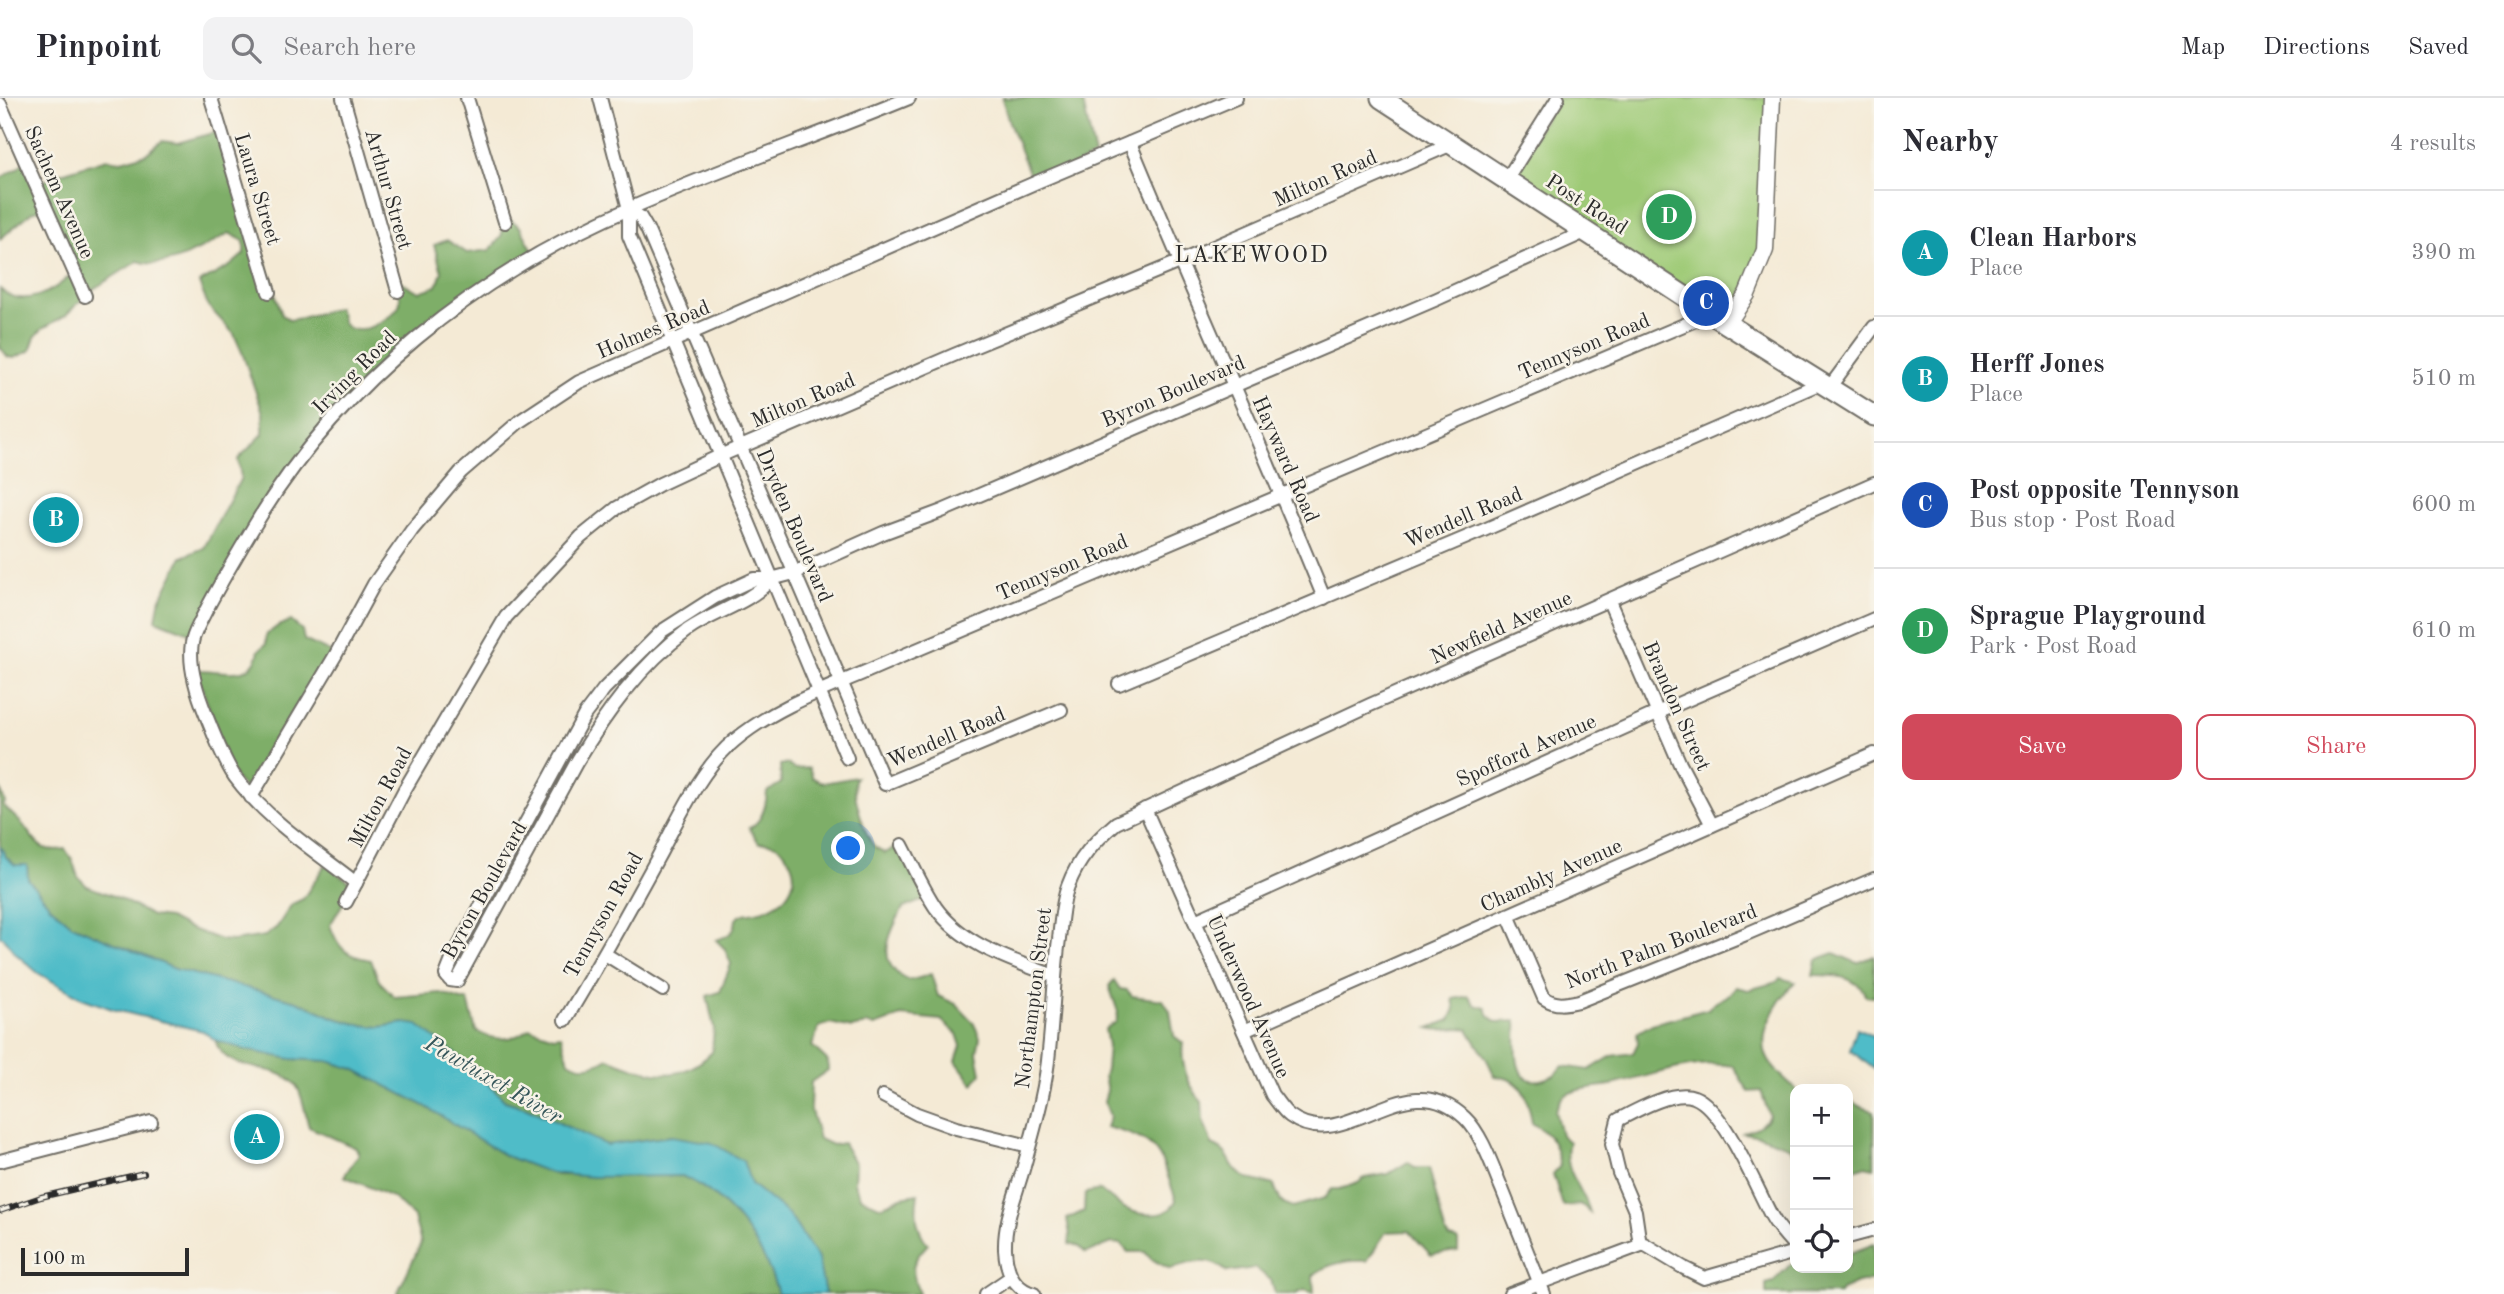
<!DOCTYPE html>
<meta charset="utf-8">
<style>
body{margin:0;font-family:"Old Standard TT",serif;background:#f2f2f3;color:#2b2b33}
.controls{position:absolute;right:21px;bottom:21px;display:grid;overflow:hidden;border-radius:14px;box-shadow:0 7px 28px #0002}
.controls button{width:63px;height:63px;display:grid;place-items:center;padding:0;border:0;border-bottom:2px solid #e1e1e2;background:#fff;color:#2b2b33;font:35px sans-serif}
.scale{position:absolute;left:21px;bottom:18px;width:168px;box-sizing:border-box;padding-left:7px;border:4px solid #2b2b2b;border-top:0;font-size:19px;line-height:24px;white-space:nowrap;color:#2b2b2b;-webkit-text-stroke:5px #f7f3e8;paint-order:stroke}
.you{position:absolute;left:849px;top:751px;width:24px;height:24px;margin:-18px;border:5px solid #fff;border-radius:50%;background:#1a73e8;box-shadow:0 0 0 10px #1a73e833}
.badge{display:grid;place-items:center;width:46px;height:46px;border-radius:50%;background:#d1495b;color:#fff;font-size:23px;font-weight:700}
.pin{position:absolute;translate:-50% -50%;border:4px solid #fff;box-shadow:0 2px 7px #0006}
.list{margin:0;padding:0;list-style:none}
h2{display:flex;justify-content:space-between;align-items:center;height:91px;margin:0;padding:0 28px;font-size:30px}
h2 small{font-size:23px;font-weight:400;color:#7c7c81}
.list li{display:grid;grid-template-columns:46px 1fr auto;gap:21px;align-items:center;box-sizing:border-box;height:126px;padding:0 28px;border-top:2px solid #e1e1e2}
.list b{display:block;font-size:26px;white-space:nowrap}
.list p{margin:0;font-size:23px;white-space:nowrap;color:#7c7c81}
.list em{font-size:23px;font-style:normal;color:#7c7c81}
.actions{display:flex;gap:14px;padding:21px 28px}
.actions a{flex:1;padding:16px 0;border:2px solid #d1495b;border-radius:14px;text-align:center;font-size:24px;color:#d1495b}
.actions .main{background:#d1495b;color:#fff}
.icon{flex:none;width:38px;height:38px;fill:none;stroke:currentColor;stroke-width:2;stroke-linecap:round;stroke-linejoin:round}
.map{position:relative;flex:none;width:1874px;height:1196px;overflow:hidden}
header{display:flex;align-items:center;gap:42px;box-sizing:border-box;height:98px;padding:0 35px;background:#fff;border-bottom:2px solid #e1e1e2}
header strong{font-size:33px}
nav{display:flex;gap:38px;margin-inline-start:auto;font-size:24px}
.search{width:490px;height:63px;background:#f2f2f3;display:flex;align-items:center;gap:18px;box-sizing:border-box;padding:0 24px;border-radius:14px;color:#7c7c81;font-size:26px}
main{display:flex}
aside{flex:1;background:#fff}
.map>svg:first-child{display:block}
</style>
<header>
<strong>Pinpoint</strong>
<div class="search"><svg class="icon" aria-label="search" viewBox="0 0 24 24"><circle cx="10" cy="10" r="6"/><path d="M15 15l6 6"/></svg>Search here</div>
<nav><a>Map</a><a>Directions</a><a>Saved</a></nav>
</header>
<main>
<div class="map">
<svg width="1874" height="1196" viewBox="0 0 1874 1196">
<rect width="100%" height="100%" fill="#f7f3e8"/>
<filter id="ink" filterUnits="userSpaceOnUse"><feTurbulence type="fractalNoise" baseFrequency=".0143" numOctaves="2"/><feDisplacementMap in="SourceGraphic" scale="14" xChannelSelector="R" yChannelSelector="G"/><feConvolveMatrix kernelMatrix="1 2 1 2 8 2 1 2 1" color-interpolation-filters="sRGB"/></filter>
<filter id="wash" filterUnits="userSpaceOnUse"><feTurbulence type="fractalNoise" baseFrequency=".00686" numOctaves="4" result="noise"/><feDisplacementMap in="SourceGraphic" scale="28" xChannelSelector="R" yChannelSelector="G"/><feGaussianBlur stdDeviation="1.57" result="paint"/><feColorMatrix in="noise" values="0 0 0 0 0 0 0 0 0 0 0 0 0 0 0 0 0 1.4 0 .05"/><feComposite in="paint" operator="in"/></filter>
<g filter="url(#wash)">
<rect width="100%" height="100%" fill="#f4ead5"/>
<!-- green -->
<path fill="#9eca76" stroke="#647a50" stroke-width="2" d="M1557 0H1772L1764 151 1730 221 1508 83Z"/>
<!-- forest -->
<g fill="#7eae67" stroke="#546c49" stroke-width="2">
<path d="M1002 0H1082L1095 58 1033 85 1009 24Z"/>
<path d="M224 32 282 217 290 222 301 220 338 210C340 214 341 222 344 226 355 242 397 221 400 204 401 198 397 188 397 182L419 194 437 188 442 174 434 147 447 142 467 155 490 152 501 139 506 118 520 129 535 156 424 231 305 351 192 536 156 522 159 504 182 459 204 450 241 380 238 361 263 336V315L242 254 234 236 208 208 199 185 230 168 244 156V143L229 135C206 148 165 174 138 163L92 192 66 217 42 231 35 239 30 253 14 260 8 259 0 249V191C23 212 55 193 73 175L44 110 32 114 0 141V80L17 71 24 64 37 87 58 76 107 61 121 63 146 56 162 43 177 45Z"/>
<path d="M291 523 302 532 304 542 334 556 250 696 231 675 196 572C219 571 254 585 259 552L266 546V537L278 528Z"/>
<path d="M788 666 794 671 809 670 813 680 823 685 856 679C850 691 865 738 875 749 876 750 885 754 885 755L902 747 929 800 903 810C893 829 878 855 895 873 899 878 903 881 909 882 916 882 925 878 931 876L938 898 956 906 973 924 980 939 977 955 981 975 973 986 956 963 961 948 957 936 941 922 901 918 875 928 867 926 852 930 830 925 819 929 812 948 827 962 828 972 811 984 810 1009 819 1041 832 1047 843 1045 855 1066 854 1085 860 1099 881 1109 901 1099 918 1096C915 1114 915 1131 928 1146 909 1166 911 1170 919 1196H825L818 1161 789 1117 751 1086 743 1063 671 1038 606 1047 527 1010 505 1003 473 970 405 925 380 929 360 927 335 920 297 903 175 871 72 827 50 808 28 781 27 767H15L6 759 0 748V690L5 705 3 707C10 715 18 721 24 728 37 746 40 755 65 751L72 761 78 779 87 788 119 800 152 818 169 820 186 829 221 842 233 843 265 838 277 829 292 806 303 801 325 767 354 787 330 827C338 851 346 858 371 862L379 883 395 899 440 895 461 902H468L476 933C494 943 513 944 530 930L554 938 561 937 569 963C582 972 596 968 608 960 648 976 679 988 712 954L714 930 707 898 720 894 731 866 725 851 716 842C729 838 735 835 736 821 745 814 746 816 756 814 784 808 805 785 787 758 780 746 771 744 759 745L749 730C762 724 766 708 767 694L781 685 780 667Z"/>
<path d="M1834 855 1857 865 1874 858V899L1866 898C1857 877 1832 877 1813 877L1816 862Z"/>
<path d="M1780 880 1795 884C1778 902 1754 937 1769 963 1774 973 1788 983 1796 991L1795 1058 1788 1048 1761 1038 1743 1035C1754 1030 1763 1029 1769 1017L1761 993 1749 994 1733 968C1691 961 1656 977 1616 986 1603 989 1573 990 1563 999 1560 1001 1557 1009 1555 1013L1561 1037 1569 1044C1561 1072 1583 1089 1590 1114L1582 1107 1563 1108 1553 1076 1560 1068C1556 1045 1551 1037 1532 1025 1528 1000 1524 980 1494 978 1489 960 1477 948 1468 931 1454 928 1442 935 1429 930L1450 922 1455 911 1453 901 1469 898 1475 907 1486 910 1489 918 1496 924 1516 923C1518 940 1509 987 1540 982 1551 980 1557 976 1563 968L1589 972 1612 958 1633 955 1638 945 1637 935 1652 926 1708 911C1717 900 1728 902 1736 889L1748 892 1777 884Z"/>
<path d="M1114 882 1120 891 1127 892 1132 898 1163 902 1170 913 1174 938 1183 945C1180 964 1188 989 1202 1003L1203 1022 1212 1047C1234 1056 1226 1065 1240 1076 1249 1083 1263 1084 1274 1087L1281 1104 1293 1109 1325 1100 1332 1091H1340L1358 1085 1364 1080 1388 1076 1408 1064 1415 1070H1429L1445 1134 1450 1140 1458 1142V1153L1431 1157 1409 1133 1386 1134 1367 1163C1350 1162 1325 1165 1313 1178L1314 1195 1305 1192 1295 1196H1275L1271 1182 1255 1170 1227 1174C1210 1158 1190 1164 1170 1171L1151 1161 1145 1154H1128L1121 1146 1112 1145 1086 1155 1078 1148 1069 1146 1070 1137 1067 1121 1084 1113 1085 1095 1100 1092C1108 1098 1116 1105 1124 1110 1140 1118 1169 1122 1176 1102 1159 1052 1160 1043 1106 1029L1110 1018 1104 1003 1107 993 1104 978 1106 971 1108 948 1105 931 1116 924 1118 914 1109 888Z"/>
<path d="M215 942 247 952 291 961 328 963 354 971 425 1008 506 1058 557 1077 682 1078C728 1098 765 1148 778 1196H397L421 1145 414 1119 392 1099 344 1078 359 1056 356 1050 309 1029C305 1017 303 995 295 986 272 962 227 979 215 942Z"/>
<path d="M1848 1001 1861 1009 1874 1013V1070L1864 1068 1848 1073Z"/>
<path d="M1874 1146V1182L1857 1185 1841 1192 1839 1196H1766V1186L1773 1184 1795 1162V1170H1848V1156Z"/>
</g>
<!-- water -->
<g fill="#4fbcc8" stroke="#3d747a" stroke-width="2">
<path d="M0 748 6 759 15 767H27L28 781 50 808 72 827 175 871 297 903 335 920 360 927 380 929 405 925 418 927 473 970 505 1003 527 1010 606 1047 672 1038 712 1045 743 1063 751 1086 789 1117 818 1161 825 1196H778C765 1148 728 1098 682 1078L592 1079 550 1075 506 1058 425 1008 354 971 328 963 291 961 246 952 215 942 203 933 115 912 82 900 38 875 15 855 3 839H0Z"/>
<path d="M1857 930 1874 938V971L1850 952Z"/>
</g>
</g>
<g filter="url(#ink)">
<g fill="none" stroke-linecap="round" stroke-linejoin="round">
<defs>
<g id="minor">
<path d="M211 0 269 194"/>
<path d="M343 0 398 193"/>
<path d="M467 0 505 124"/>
<path d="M600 0 629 111V138L847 660"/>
<path d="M0 6 85 198"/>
<path d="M1130 45C1193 198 1262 347 1324 500"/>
<path d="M1507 81 1558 0"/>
<path d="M629 111 640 119 647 131 885 686 1061 612"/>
<path d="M1829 290 1874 229"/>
<path d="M771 481C749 506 715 513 688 532 640 567 606 615 576 665L457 883 450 882 446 877 454 857 585 616 604 591 662 533 715 499 754 481H771L794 475 883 435 942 413 1437 201 1587 133"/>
<path d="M1609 503 1680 666 1712 727"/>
<path d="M1119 586 1484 432 1821 285"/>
<path d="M251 699 335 558 374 486 412 432 461 374 520 323 579 284 1037 84 1236 0"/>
<path d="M1145 711 1272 997C1278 1004 1283 1013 1290 1018 1346 1059 1404 962 1465 1020 1482 1036 1493 1070 1502 1091 1516 1126 1530 1161 1544 1196"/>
<path d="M902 747C913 768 923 791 936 810 964 848 1012 862 1054 878"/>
<path d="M356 785C314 752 267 722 235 679 223 661 214 637 206 617 197 595 188 568 192 545 193 537 198 529 201 522 217 490 235 460 253 430 340 284 477 176 631 110 723 70 817 38 909 0"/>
<path d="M346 804 405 691 506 519 581 439 617 410 660 386 722 357 954 257 1179 164 1452 46"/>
<path d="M1508 817 1544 900C1556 908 1566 906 1579 903L1746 836 1874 781"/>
<path d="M1195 823 1657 615 1874 521"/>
<path d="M605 856 663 892"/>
<path d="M565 922C598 868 628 814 658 759 678 722 701 670 734 643 779 605 841 586 895 561L1712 215"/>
<path d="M1244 933 1874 656"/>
<path d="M883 998 917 1016 956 1030 1029 1048"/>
<path d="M0 1063 151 1024"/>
<path d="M1848 1139 1874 1132"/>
<path d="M1640 1147 1635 1113 1619 1075 1612 1046 1618 1022C1635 1013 1674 991 1694 999 1724 1010 1756 1090 1772 1119 1778 1130 1787 1139 1795 1148"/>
<path d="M986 1196 1011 1179"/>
<path d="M1034 1196C1014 1191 1006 1172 1005 1151 1004 1123 1017 1094 1024 1068 1034 1031 1046 991 1049 953 1053 915 1054 878 1059 841 1061 823 1062 804 1068 788 1078 761 1095 743 1116 725L1370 607 1874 385"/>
<path d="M1510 1196 1644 1146 1684 1170 1704 1180 1795 1154"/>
</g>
<path id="tertiary" d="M1727 226 1747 196 1765 152 1772 0"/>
<path id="primary" d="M1381 0 1727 226 1874 318"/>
</defs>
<!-- minor casing -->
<use href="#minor" stroke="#716e66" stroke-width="16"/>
<!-- tertiary casing -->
<use href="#tertiary" stroke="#716e66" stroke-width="19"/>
<!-- primary casing -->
<use href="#primary" stroke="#716e66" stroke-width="23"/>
<!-- minor -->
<use href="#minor" stroke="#fff" stroke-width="12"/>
<!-- tertiary -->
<use href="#tertiary" stroke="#fff" stroke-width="16"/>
<!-- primary -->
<use href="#primary" stroke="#fff" stroke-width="19"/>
<defs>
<path id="rail" d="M0 1113 41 1099 144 1075"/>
</defs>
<!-- rail casing -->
<use href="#rail" stroke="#2b2b2b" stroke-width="6"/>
<!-- rail -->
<use href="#rail" stroke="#f7f3e8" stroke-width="3.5" stroke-dasharray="10" stroke-linecap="butt"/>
</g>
</g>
<g text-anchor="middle" stroke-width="5" stroke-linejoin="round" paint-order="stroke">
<!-- street labels -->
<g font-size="21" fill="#2b2b2b" stroke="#f7f3e8">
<text transform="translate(1325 80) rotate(-24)" y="7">Milton Road</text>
<text transform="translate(258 91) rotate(73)" y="7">Laura Street</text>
<text transform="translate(389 91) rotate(74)" y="7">Arthur Street</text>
<text transform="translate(60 94) rotate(66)" y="7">Sachem Avenue</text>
<text transform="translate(1587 106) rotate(33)" y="7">Post Road</text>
<text transform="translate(653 231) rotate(-23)" y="7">Holmes Road</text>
<text transform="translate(1584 248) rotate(-23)" y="7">Tennyson Road</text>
<text transform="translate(354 274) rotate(-45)" y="7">Irving Road</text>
<text transform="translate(1173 293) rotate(-23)" y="7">Byron Boulevard</text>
<text transform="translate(803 302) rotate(-23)" y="7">Milton Road</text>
<text transform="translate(1286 361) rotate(66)" y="7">Hayward Road</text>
<text transform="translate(1463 419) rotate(-23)" y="7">Wendell Road</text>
<text transform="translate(795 427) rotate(67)" y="7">Dryden Boulevard</text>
<text transform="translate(1062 469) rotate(-23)" y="7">Tennyson Road</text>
<text transform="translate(1501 529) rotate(-24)" y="7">Newfield Avenue</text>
<text transform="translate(1677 608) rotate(66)" y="7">Brandon Street</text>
<text transform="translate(946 639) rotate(-23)" y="7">Wendell Road</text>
<text transform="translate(1526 652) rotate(-24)" y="7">Spofford Avenue</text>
<text transform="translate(380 699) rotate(-62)" y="7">Milton Road</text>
<text transform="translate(1551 777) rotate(-24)" y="7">Chambly Avenue</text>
<text transform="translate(484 792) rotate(-61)" y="7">Byron Boulevard</text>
<text transform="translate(603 817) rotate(-61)" y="7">Tennyson Road</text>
<text transform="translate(1661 848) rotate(-21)" y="7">North Palm Boulevard</text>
<text transform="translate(1249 898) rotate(66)" y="7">Underwood Avenue</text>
<text transform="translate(1033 900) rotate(-83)" y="7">Northampton Street</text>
</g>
<!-- neighbourhood labels -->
<g font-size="23" letter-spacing="2" fill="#2b2b2b" stroke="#f7f3e8">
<text x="1252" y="164">LAKEWOOD</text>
</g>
<!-- water labels -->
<g font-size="23" font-style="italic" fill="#36565a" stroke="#f7f3e8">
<text transform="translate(494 981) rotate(30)" y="8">Pawtuxet River</text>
</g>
</g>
</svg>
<div class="controls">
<button>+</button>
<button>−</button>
<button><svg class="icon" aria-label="locate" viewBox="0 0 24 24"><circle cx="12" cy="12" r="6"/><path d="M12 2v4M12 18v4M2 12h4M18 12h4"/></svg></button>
</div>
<div class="scale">100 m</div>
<div class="you"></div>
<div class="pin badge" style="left:257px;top:1039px;background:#0f9aa8">A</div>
<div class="pin badge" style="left:56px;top:422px;background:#0f9aa8">B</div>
<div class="pin badge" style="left:1706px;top:205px;background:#1a4fb4">C</div>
<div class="pin badge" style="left:1669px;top:119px;background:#2e9e5b">D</div>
</div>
<aside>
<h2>Nearby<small>4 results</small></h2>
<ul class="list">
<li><span class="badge" style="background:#0f9aa8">A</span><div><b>Clean Harbors</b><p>Place</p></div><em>390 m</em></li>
<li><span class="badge" style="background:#0f9aa8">B</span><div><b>Herff Jones</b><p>Place</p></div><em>510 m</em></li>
<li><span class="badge" style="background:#1a4fb4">C</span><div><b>Post opposite Tennyson</b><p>Bus stop · Post Road</p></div><em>600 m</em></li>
<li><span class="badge" style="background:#2e9e5b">D</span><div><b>Sprague Playground</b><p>Park · Post Road</p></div><em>610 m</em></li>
</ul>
<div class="actions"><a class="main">Save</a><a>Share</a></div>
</aside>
</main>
